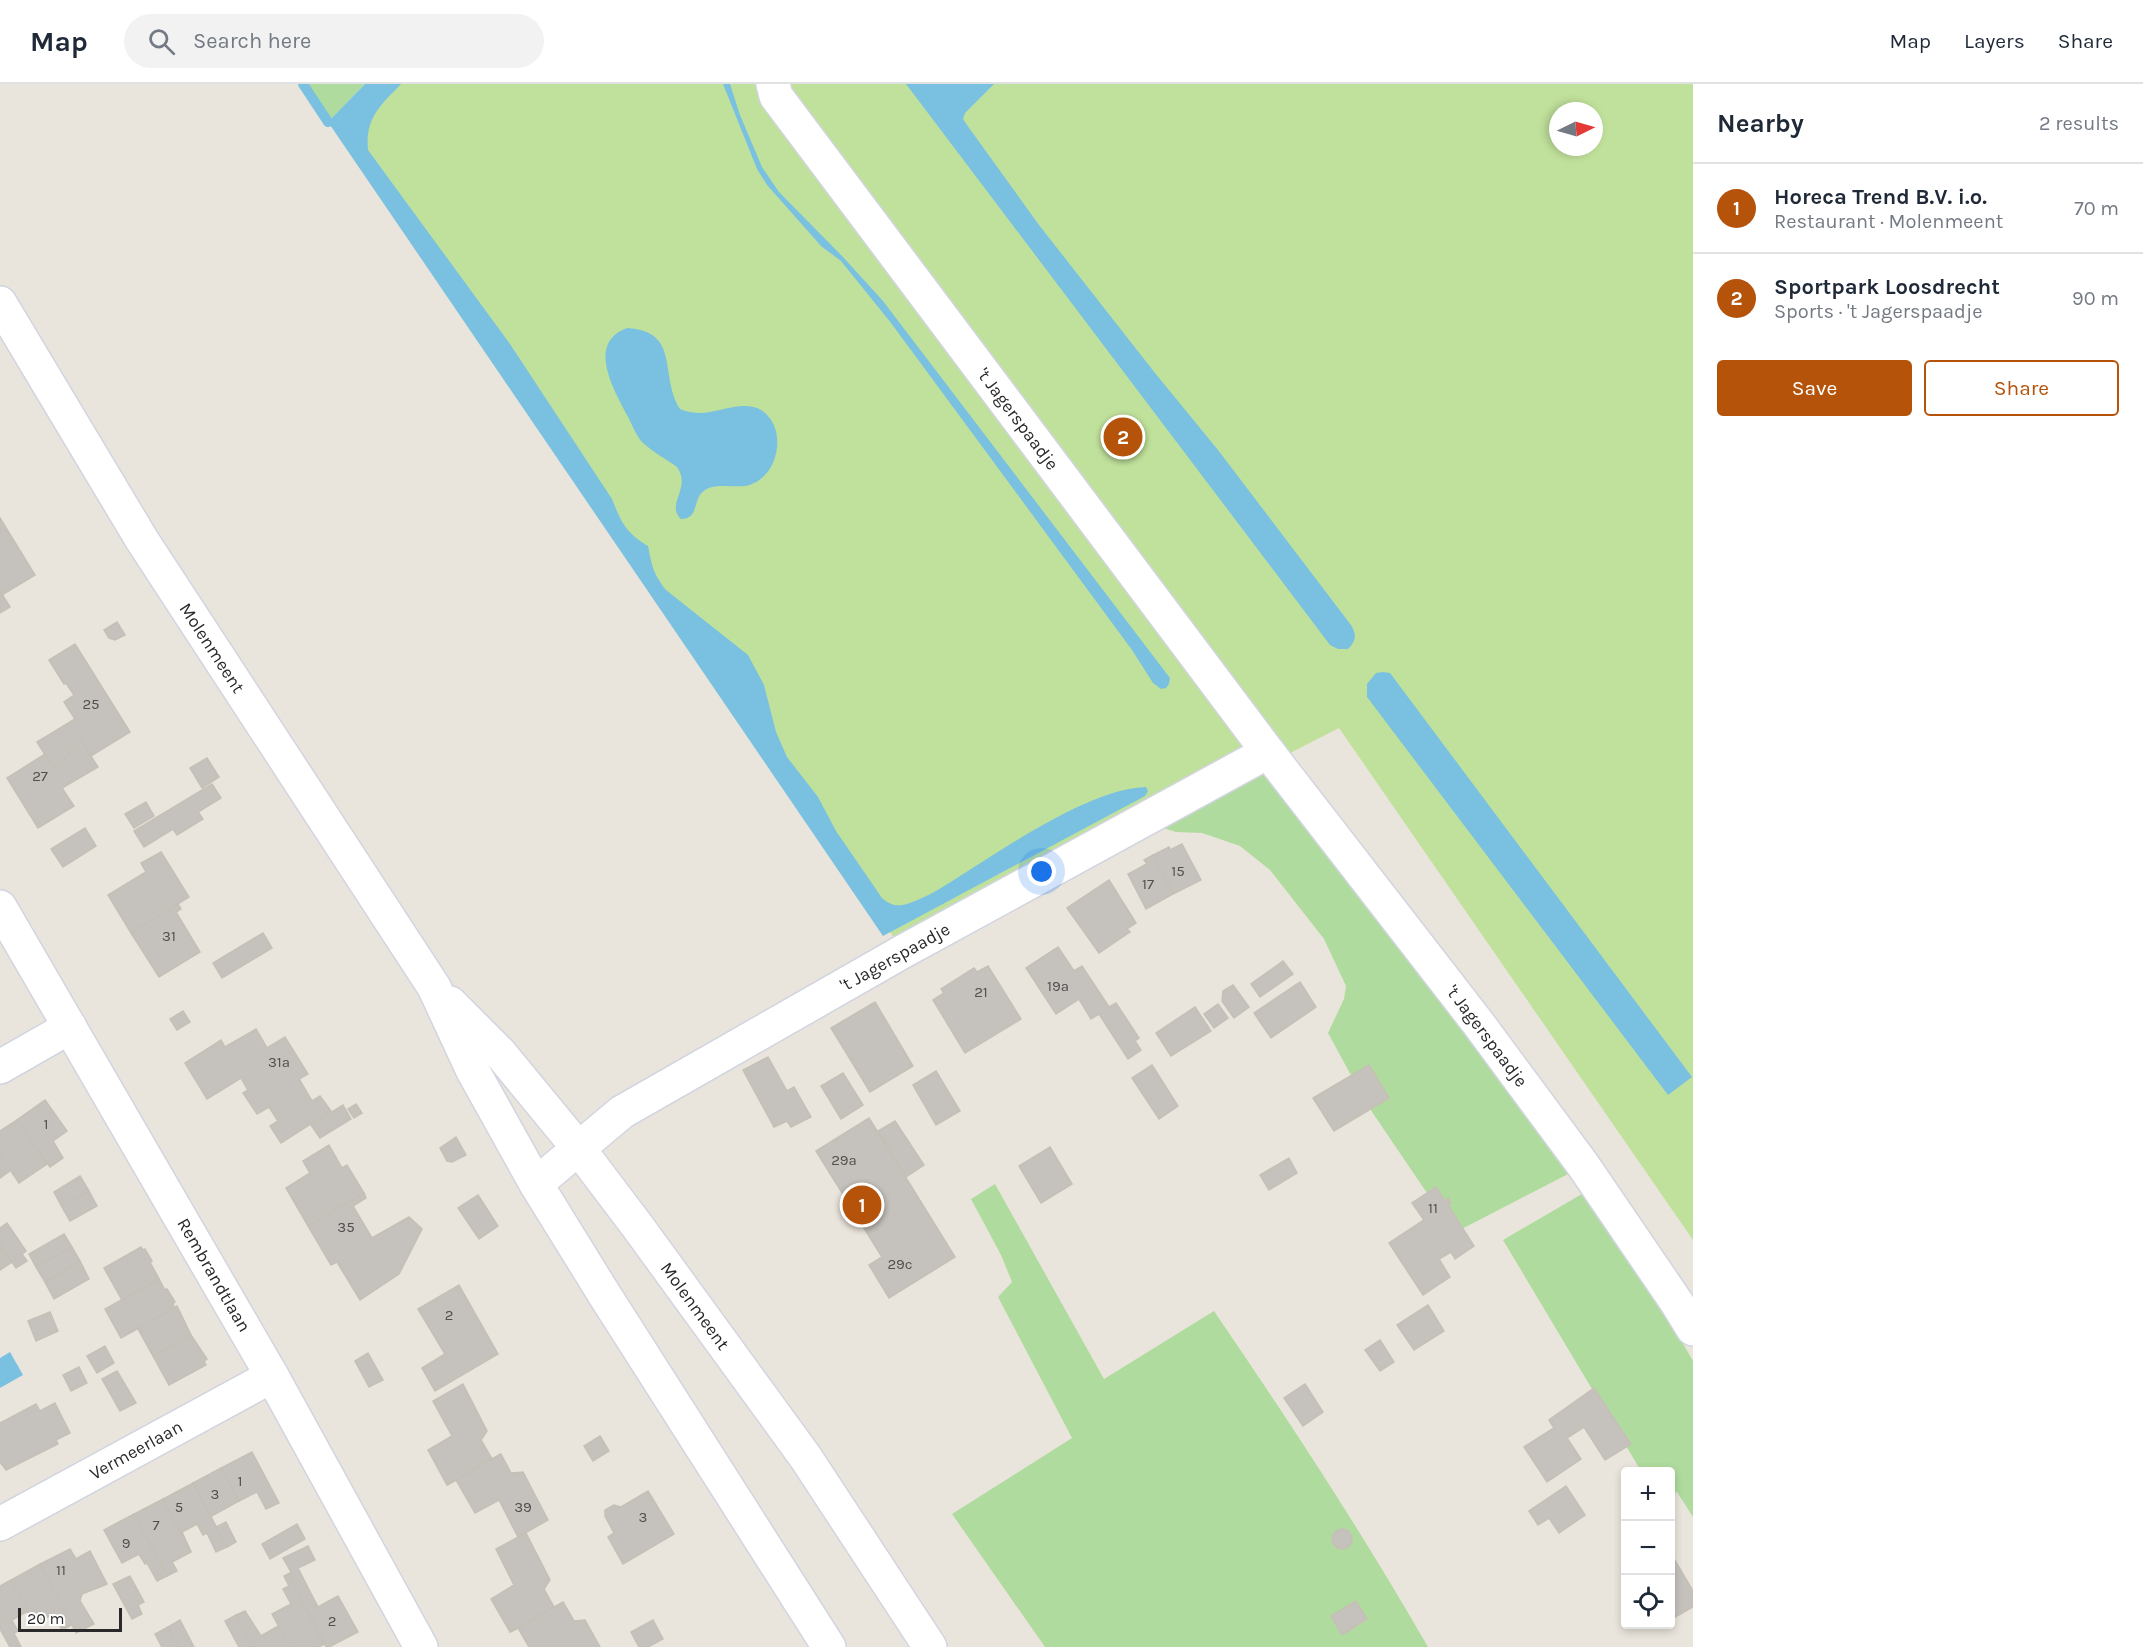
<!DOCTYPE html>
<meta charset="utf-8">
<style>
body{margin:0;font-family:Karla,sans-serif;background:#f2f2f3;color:#1f2937}
.controls{position:absolute;right:18px;bottom:18px;display:grid;overflow:hidden;border-radius:6px;box-shadow:0 3px 9px #0003}
.controls button{width:54px;height:54px;display:grid;place-items:center;padding:0;border:0;border-bottom:2px solid #e0e1e3;background:#fff;color:#1f2937;font:30px sans-serif}
.compass{position:absolute;left:1549px;top:18px;width:54px;height:54px;border-radius:50%;background:#fff;box-shadow:0 3px 9px #0003;rotate:85deg}
.scale{position:absolute;left:18px;bottom:15px;width:104px;box-sizing:border-box;padding-left:6px;border:3px solid #292929;border-top:0;font-size:16px;line-height:21px;white-space:nowrap;color:#292929;-webkit-text-stroke:4px #fff;paint-order:stroke}
.you{position:absolute;left:1042px;top:788px;width:21px;height:21px;margin:-15px;border:4px solid #fff;border-radius:50%;background:#1a73e8;box-shadow:0 0 0 9px #1a73e833}
.badge{display:grid;place-items:center;width:39px;height:39px;border-radius:50%;background:#b45309;color:#fff;font-size:20px;font-weight:700}
.pin{position:absolute;translate:-50% -50%;border:3px solid #fff;box-shadow:0 2px 6px #0006}
.list{margin:0;padding:0;list-style:none}
h2{display:flex;justify-content:space-between;align-items:center;height:78px;margin:0;padding:0 24px;font-size:26px}
h2 small{font-size:20px;font-weight:400;color:#747a83}
.list li{display:grid;grid-template-columns:39px 1fr auto;gap:18px;align-items:center;box-sizing:border-box;height:90px;padding:0 24px;border-top:2px solid #e0e1e3}
.list b{display:block;font-size:22px;white-space:nowrap}
.list p{margin:0;font-size:20px;white-space:nowrap;color:#747a83}
.list em{font-size:20px;font-style:normal;color:#747a83}
.actions{display:flex;gap:12px;padding:18px 24px}
.actions a{flex:1;padding:14px 0;border:2px solid #b45309;border-radius:6px;text-align:center;font-size:21px;color:#b45309}
.actions .main{background:#b45309;color:#fff}
.icon{flex:none;width:33px;height:33px;fill:none;stroke:currentColor;stroke-width:2;stroke-linecap:round;stroke-linejoin:round}
.map{position:relative;flex:none;width:1693px;height:1563px;overflow:hidden}
header{display:flex;align-items:center;gap:36px;box-sizing:border-box;height:84px;padding:0 30px;background:#fff;border-bottom:2px solid #e0e1e3}
header strong{font-size:28px}
nav{display:flex;gap:33px;margin-inline-start:auto;font-size:21px}
.search{width:420px;height:54px;background:#f2f2f3;display:flex;align-items:center;gap:15px;box-sizing:border-box;padding:0 21px;border-radius:33px;color:#747a83;font-size:22px}
main{display:flex}
aside{flex:1;background:#fff}
.map>svg:first-child{display:block}
</style>
<header>
<strong>Map</strong>
<div class="search"><svg class="icon" aria-label="search" viewBox="0 0 24 24"><circle cx="10" cy="10" r="6"/><path d="M15 15l6 6"/></svg>Search here</div>
<nav><a>Map</a><a>Layers</a><a>Share</a></nav>
</header>
<main>
<div class="map">
<svg width="1693" height="1563" viewBox="0 0 1693 1563">
<rect width="100%" height="100%" fill="#eae5dc"/>
<!-- green -->
<g fill="#b0db9e">
<path d="M303 0H365L328 38Z"/>
<path d="M1266 681 1574 1087 1454 1149 1366 1019 1328 949 1344 915 1346 902 1324 855 1270 786 1240 762 1202 749 1176 748 1147 739Z"/>
<path d="M995 1100 1104 1295 1214 1227C1289 1337 1362 1448 1428 1563H1045L952 1430 1072 1354 998 1213 1012 1198 1001 1171 971 1115Z"/>
<path d="M1587 1107 1627 1162 1693 1277V1433L1677 1408 1671 1411 1670 1388 1641 1387 1503 1156Z"/>
</g>
<!-- pitch -->
<path fill="#c0e19b" fill-rule="evenodd" d="M397 0H1693V1156L1339 644 903 867 348 52ZM1558 27H1594V63H1558Z"/>
<!-- water -->
<g fill="#7ac1e1">
<path d="M365 0H401C380 22 365 34 368 66L510 260 612 415C621 438 626 449 648 462 652 482 653 489 666 506L748 571 764 601 776 648 787 673 818 713 836 747 882 814C890 821 897 823 907 820 929 813 949 799 968 787 1012 759 1094 704 1146 703L1148 707 1145 712 883 852 328 38Z"/>
<path d="M723 0H730L740 31 762 83 779 108 843 173 883 217 1170 594 1169 600 1166 604 1161 605 1153 599 1132 566 891 239 841 177 821 162 767 101 757 85Z"/>
<path d="M906 0H994L965 29 963 35 967 41 1039 141 1155 289 1218 366 1351 541C1357 551 1356 557 1348 565H1338L1330 561Z"/>
<path d="M627 244C681 247 659 291 680 325 688 328 694 329 702 329 720 328 744 316 761 326 787 342 780 387 754 399 740 407 719 397 705 406 692 414 700 435 681 435 665 421 692 404 677 383 666 375 653 368 643 359 636 352 632 340 627 331 614 306 586 259 627 244Z"/>
<path d="M1383 588 1390 589 1393 593 1692 993 1668 1011 1367 613V600L1376 589Z"/>
<path d="M10 1268 23 1291 0 1304V1274Z"/>
</g>
<g fill="none" stroke-linecap="round" stroke-linejoin="round">
<!-- stream -->
<path stroke="#7ac1e1" stroke-width="10" d="M303 0 328 38"/>
</g>
<!-- building -->
<g fill="#c5c1bc" stroke="#c5c0b6" stroke-width="1.5">
<path d="M0 434 35 491 2 511 0 507Z"/>
<path d="M0 507 10 523 0 529Z"/>
<path d="M117 538 125 551 115 556 109 554 104 546Z"/>
<path d="M75 560 130 648 91 672 81 657 68 667 70 670 64 674 66 677 54 685 37 658 75 635 64 618 74 611 66 599 64 600 49 576Z"/>
<path d="M81 657 98 683 62 704 74 722 38 744 7 694 45 670 54 685 66 677 64 674 70 670 68 667Z"/>
<path d="M207 674 219 693 202 704 190 684Z"/>
<path d="M212 700 221 714 198 728 203 735 177 751 173 745 144 763 134 747Z"/>
<path d="M146 718 154 732 134 744 125 730Z"/>
<path d="M85 744 96 762 63 783 51 765Z"/>
<path d="M1182 760 1201 796 1173 810 1153 771 1169 763 1170 766Z"/>
<path d="M161 768 189 813 131 849 108 811 146 788 141 779Z"/>
<path d="M1153 771 1173 810 1146 825 1128 790 1147 780 1144 776Z"/>
<path d="M1109 796 1136 839 1127 845 1130 848 1099 869 1067 824Z"/>
<path d="M178 820 181 825 176 828 200 868 159 893 131 849Z"/>
<path d="M263 849 272 864 222 894 213 879Z"/>
<path d="M1058 863 1074 887 1082 882 1109 923 1116 919 1139 954 1135 957 1141 966 1128 975 1099 930 1091 935 1079 915 1056 930 1026 884Z"/>
<path d="M1283 877 1293 890 1260 913 1251 900Z"/>
<path d="M988 882 1021 935 965 969 933 916 944 909 941 905 974 884 977 888Z"/>
<path d="M1300 898 1316 923 1271 954 1254 929Z"/>
<path d="M1233 901 1249 923 1234 934 1222 917 1223 907Z"/>
<path d="M875 918 913 982 870 1008 831 944Z"/>
<path d="M1218 920 1228 934 1214 944 1204 930Z"/>
<path d="M1195 923 1211 947 1171 972 1156 949Z"/>
<path d="M183 927 190 938 177 946 170 935Z"/>
<path d="M256 945 267 964 285 953 308 990 299 995 312 1017 320 1012 331 1027 281 1059 270 1042 278 1037 269 1023 257 1030 243 1009 248 1006 241 994 207 1015 185 979 221 956 225 963Z"/>
<path d="M768 973 787 1007 794 1003 811 1033 791 1043 787 1037 774 1043 743 986Z"/>
<path d="M1152 981 1178 1022 1159 1035 1132 994Z"/>
<path d="M1369 981 1389 1014 1334 1047 1313 1014Z"/>
<path d="M936 987 960 1027 936 1041 913 1001Z"/>
<path d="M843 989 863 1021 841 1035 821 1002Z"/>
<path d="M45 1016 67 1047 53 1057 63 1074 50 1083 17 1036Z"/>
<path d="M356 1020 362 1029 354 1034 348 1025Z"/>
<path d="M343 1021 351 1035 320 1054 311 1041Z"/>
<path d="M869 1034 955 1173 889 1214 869 1181 882 1173 816 1067Z"/>
<path d="M17 1036 47 1080 19 1099 0 1071V1047Z"/>
<path d="M895 1037 924 1081 906 1093 878 1047Z"/>
<path d="M456 1053 466 1071 452 1078 447 1077 440 1064Z"/>
<path d="M329 1061 342 1084 347 1081 364 1109 308 1142 286 1104 310 1089 303 1077Z"/>
<path d="M1050 1063 1072 1100 1041 1119 1019 1082Z"/>
<path d="M0 1071 11 1086 0 1094Z"/>
<path d="M1289 1074 1297 1089 1269 1106 1260 1091Z"/>
<path d="M80 1092 89 1107 62 1123 54 1108Z"/>
<path d="M1436 1103 1445 1117 1448 1114 1451 1119 1448 1121 1474 1162 1455 1175 1451 1168 1439 1175 1450 1193 1423 1211 1389 1159 1424 1136 1412 1119Z"/>
<path d="M89 1107 97 1122 70 1137 62 1123Z"/>
<path d="M364 1109 366 1114 353 1122 372 1154 409 1133 422 1145 399 1190 360 1216 337 1178 331 1181 308 1142Z"/>
<path d="M478 1111 498 1142 479 1155 458 1124Z"/>
<path d="M7 1139 26 1167 22 1170 27 1177 16 1184 0 1161V1144Z"/>
<path d="M64 1150 72 1163 36 1183 29 1170Z"/>
<path d="M0 1161 12 1178 0 1186Z"/>
<path d="M72 1163 80 1177 45 1198 36 1183Z"/>
<path d="M141 1163 143 1166 145 1165 152 1177 150 1178 159 1195 122 1216 104 1184Z"/>
<path d="M80 1177 89 1195 54 1215 45 1198Z"/>
<path d="M159 1195 165 1206 167 1205 175 1218 173 1220 175 1224 121 1254 105 1225Z"/>
<path d="M459 1201 498 1270 435 1307 422 1284 445 1270 418 1225Z"/>
<path d="M1428 1221 1444 1247 1414 1266 1397 1241Z"/>
<path d="M177 1222 191 1251 153 1272 138 1245Z"/>
<path d="M50 1228 58 1247 36 1257 28 1237Z"/>
<path d="M191 1251 207 1275 204 1277 206 1281 169 1301 153 1272Z"/>
<path d="M1380 1256 1394 1278 1380 1287 1365 1266Z"/>
<path d="M105 1262 114 1279 97 1289 87 1272Z"/>
<path d="M368 1269 383 1296 369 1303 355 1277Z"/>
<path d="M79 1283 87 1299 71 1307 63 1291Z"/>
<path d="M117 1287 136 1319 120 1327 102 1295Z"/>
<path d="M463 1300 487 1347 481 1356 492 1375 501 1370 447 1401 428 1366 452 1352 433 1317Z"/>
<path d="M1305 1300 1323 1328 1303 1342 1284 1314Z"/>
<path d="M1594 1304 1631 1360 1605 1376 1584 1343 1567 1354 1581 1375 1547 1398 1524 1363 1554 1344 1549 1336Z"/>
<path d="M55 1319 70 1349 56 1356 58 1360 6 1386 0 1378V1339L36 1320 40 1327Z"/>
<path d="M600 1352 609 1367 593 1377 584 1362Z"/>
<path d="M252 1368 279 1419 266 1425 257 1408 239 1417 221 1384Z"/>
<path d="M501 1370 511 1389 523 1388 548 1436 518 1453 499 1416 475 1429 456 1396 447 1401Z"/>
<path d="M221 1384 239 1417 210 1433 193 1399Z"/>
<path d="M193 1399 227 1463 216 1468 207 1449 203 1451 197 1440 182 1448 191 1468 163 1415Z"/>
<path d="M1566 1402 1585 1431 1559 1449 1549 1434 1538 1441 1529 1427Z"/>
<path d="M648 1407 674 1450 623 1480 608 1453 614 1449 605 1432V1426L614 1421 621 1423Z"/>
<path d="M163 1415 191 1468 172 1478 177 1487 167 1492 134 1430Z"/>
<path d="M134 1430 167 1492 157 1497 147 1479 145 1480 139 1470 122 1479 104 1446Z"/>
<path d="M226 1438 236 1458 227 1463 216 1443Z"/>
<path d="M297 1440 305 1455 270 1475 262 1460Z"/>
<circle cx="1342" cy="1455" r="10"/>
<path d="M526 1449 550 1496 544 1505 554 1523 510 1548 491 1515 514 1501 496 1465Z"/>
<path d="M308 1462 315 1476 298 1484 318 1523 338 1512 358 1548 329 1563H326L288 1490 291 1488 283 1474Z"/>
<path d="M70 1465 76 1475 90 1467 107 1500 82 1510 80 1517 94 1540 76 1549 40 1480Z"/>
<path d="M1670 1468 1693 1507V1523L1670 1536Z"/>
<path d="M40 1480 72 1541 62 1546 53 1530 34 1541 11 1496Z"/>
<path d="M288 1490 324 1560 319 1563H290L272 1530 291 1520 283 1505 289 1502 284 1492Z"/>
<path d="M130 1492 144 1518 138 1521 142 1530 132 1535 113 1500Z"/>
<path d="M11 1496 28 1527 12 1536 18 1547 14 1549 21 1563H10L0 1545V1502Z"/>
<path d="M1356 1517 1367 1535 1342 1551 1331 1532Z"/>
<path d="M563 1518 574 1537 585 1536 600 1563H529L518 1544 510 1548Z"/>
<path d="M245 1527 261 1552 278 1542 290 1563H253L236 1531Z"/>
<path d="M236 1531 253 1563H239L225 1537Z"/>
<path d="M180 1536 194 1563H178L168 1543Z"/>
<path d="M653 1536 663 1555 648 1563H639L631 1548Z"/>
<path d="M168 1543 178 1563H162L155 1550Z"/>
</g>
<g fill="none" stroke-linecap="round" stroke-linejoin="round">
<defs>
<g id="street">
<path d="M773 0 776 12 1268 668 1478 939 1583 1081 1677 1219 1693 1245"/>
<path d="M0 823 272 1292 421 1563"/>
<path d="M0 983 70 943"/>
<path d="M536 1100 622 1028 902 868 1268 668"/>
<path d="M0 1440 272 1292"/>
</g>
<g id="secondary">
<path d="M0 219 142 456 434 903 473 987 536 1100 604 1210 829 1563"/>
<path d="M450 919 500 969 579 1065 638 1143 806 1374 930 1563"/>
</g>
</defs>
<!-- street casing -->
<use href="#street" stroke="#d2d4e0" stroke-width="36"/>
<!-- secondary casing -->
<use href="#secondary" stroke="#d2d4e0" stroke-width="36"/>
<!-- street -->
<use href="#street" stroke="#fff" stroke-width="33"/>
<!-- secondary -->
<use href="#secondary" stroke="#fff" stroke-width="33"/>
</g>
<g text-anchor="middle" stroke-width="5" stroke-linejoin="round" paint-order="stroke">
<!-- number labels -->
<g font-size="15" fill="#504f4e">
<text x="91" y="625">25</text>
<text x="40" y="697">27</text>
<text x="1178" y="792">15</text>
<text x="1148" y="805">17</text>
<text x="169" y="857">31</text>
<text x="1058" y="907">19a</text>
<text x="981" y="913">21</text>
<text x="279" y="983">31a</text>
<text x="46" y="1045">1</text>
<text x="844" y="1081">29a</text>
<text x="1433" y="1129">11</text>
<text x="346" y="1148">35</text>
<text x="900" y="1185">29c</text>
<text x="449" y="1236">2</text>
<text x="240" y="1402">1</text>
<text x="215" y="1415">3</text>
<text x="179" y="1428">5</text>
<text x="523" y="1428">39</text>
<text x="643" y="1438">3</text>
<text x="156" y="1446">7</text>
<text x="126" y="1464">9</text>
<text x="61" y="1491">11</text>
<text x="332" y="1542">2</text>
</g>
<!-- street labels -->
<g font-size="18" fill="#292929" stroke="#fff">
<text transform="translate(1018 335) rotate(53)" y="6">'t Jagerspaadje</text>
<text transform="translate(212 564) rotate(57)" y="6">Molenmeent</text>
<text transform="translate(895 873) rotate(-29)" y="6">'t Jagerspaadje</text>
<text transform="translate(1487 952) rotate(53)" y="6">'t Jagerspaadje</text>
<text transform="translate(214 1191) rotate(60)" y="6">Rembrandtlaan</text>
<text transform="translate(695 1222) rotate(54)" y="6">Molenmeent</text>
<text transform="translate(136 1366) rotate(-29)" y="6">Vermeerlaan</text>
</g>
</g>
</svg>
<div class="controls">
<button>+</button>
<button>−</button>
<button><svg class="icon" aria-label="locate" viewBox="0 0 24 24"><circle cx="12" cy="12" r="6"/><path d="M12 2v4M12 18v4M2 12h4M18 12h4"/></svg></button>
</div>
<svg class="compass" viewBox="-18 -18 36 36"><path d="M0-13l5 13h-10z" fill="#e53935"/><path d="M0 13l5-13h-10z" fill="#747a83"/></svg>
<div class="scale">20 m</div>
<div class="you"></div>
<div class="pin badge" style="left:862px;top:1121px">1</div>
<div class="pin badge" style="left:1123px;top:353px">2</div>
</div>
<aside>
<h2>Nearby<small>2 results</small></h2>
<ul class="list">
<li><span class="badge">1</span><div><b>Horeca Trend B.V. i.o.</b><p>Restaurant · Molenmeent</p></div><em>70 m</em></li>
<li><span class="badge">2</span><div><b>Sportpark Loosdrecht</b><p>Sports · 't Jagerspaadje</p></div><em>90 m</em></li>
</ul>
<div class="actions"><a class="main">Save</a><a>Share</a></div>
</aside>
</main>
